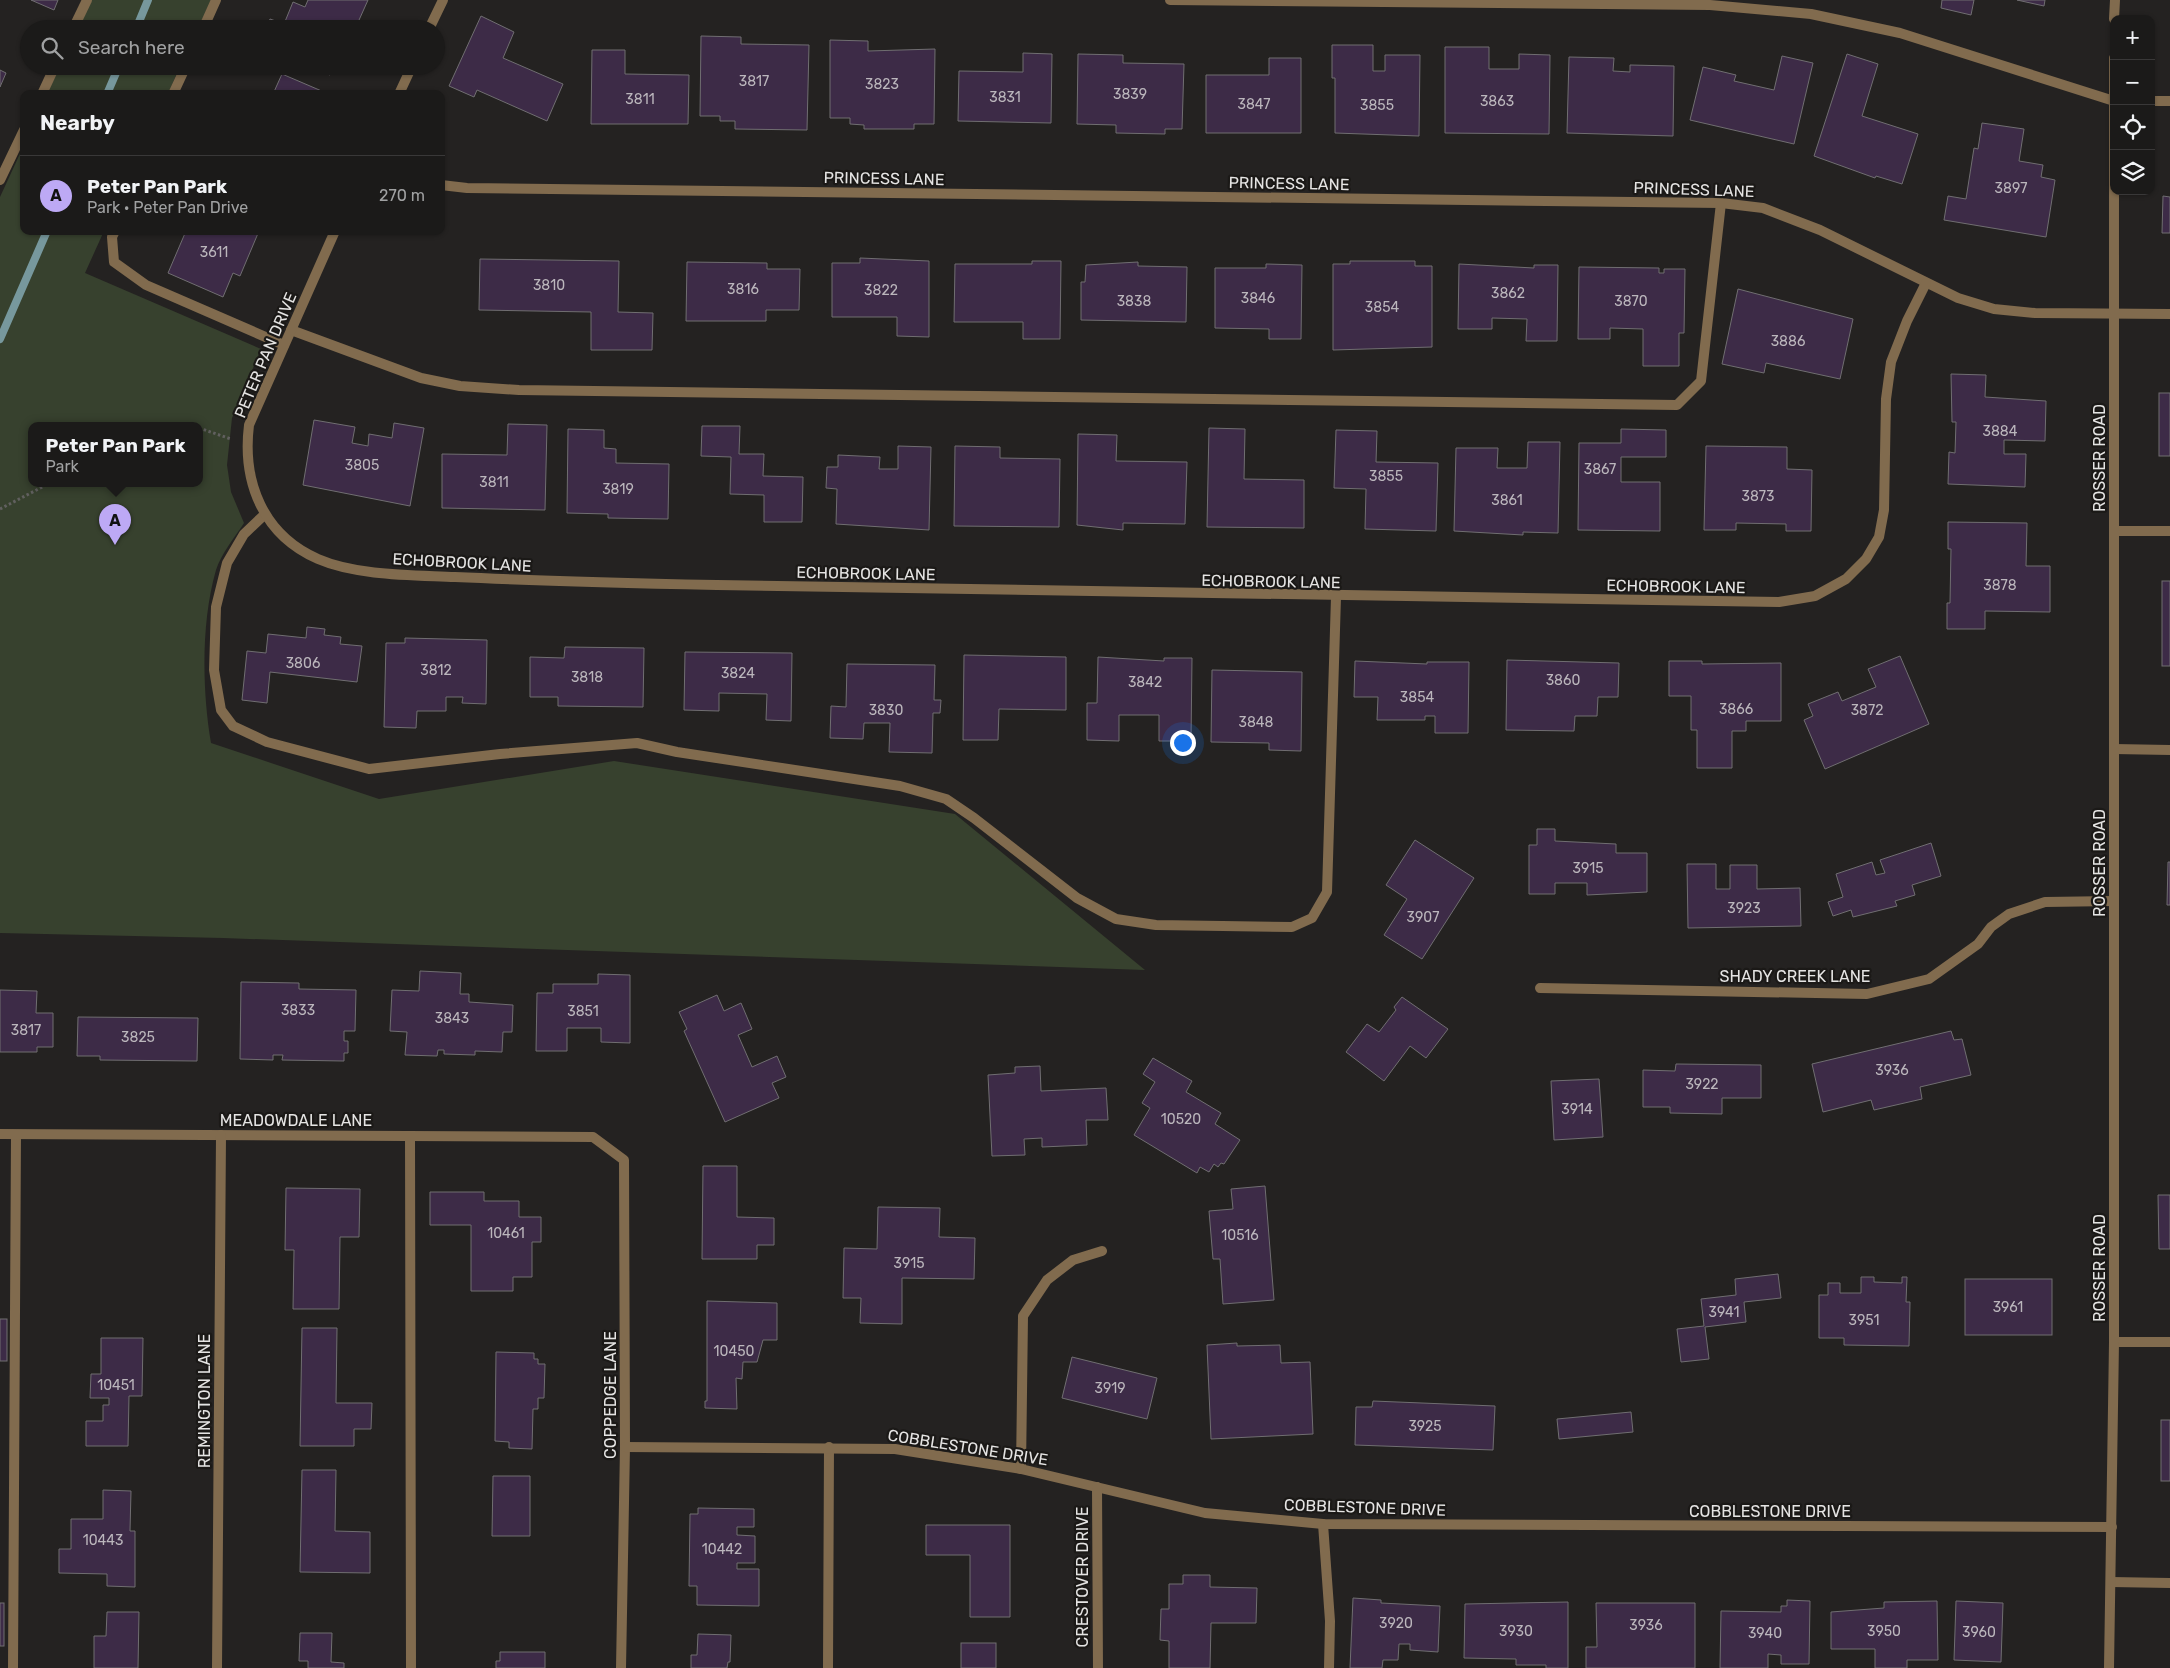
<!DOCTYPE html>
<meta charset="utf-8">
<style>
body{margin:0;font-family:Rubik,sans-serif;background:#282726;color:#f1f3f6}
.controls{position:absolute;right:15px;top:15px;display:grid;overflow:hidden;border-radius:10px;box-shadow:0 1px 4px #0004}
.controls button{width:45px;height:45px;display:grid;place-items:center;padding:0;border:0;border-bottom:1px solid #393838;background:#1b1a19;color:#f1f3f6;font:25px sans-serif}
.you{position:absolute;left:1182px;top:742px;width:18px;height:18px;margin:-12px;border:4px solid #fff;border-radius:50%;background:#1a73e8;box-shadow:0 0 0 8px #1a73e833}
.badge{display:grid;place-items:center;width:32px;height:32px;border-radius:50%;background:#bda9f5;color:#111;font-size:16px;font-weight:700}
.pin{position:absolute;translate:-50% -41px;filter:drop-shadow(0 1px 2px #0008)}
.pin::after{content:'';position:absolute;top:26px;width:18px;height:15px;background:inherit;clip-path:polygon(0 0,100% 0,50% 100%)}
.popup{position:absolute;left:28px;top:422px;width:175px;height:65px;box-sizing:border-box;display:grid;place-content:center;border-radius:10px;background:#1b1a19;filter:drop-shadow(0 1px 4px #0005);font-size:16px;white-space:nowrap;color:#a0a1a2}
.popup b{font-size:19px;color:#f1f3f6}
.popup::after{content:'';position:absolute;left:50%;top:100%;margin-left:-10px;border:10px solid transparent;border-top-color:#1b1a19}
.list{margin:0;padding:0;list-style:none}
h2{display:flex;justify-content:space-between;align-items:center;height:65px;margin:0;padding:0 20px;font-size:21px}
h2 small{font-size:16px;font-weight:400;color:#a0a1a2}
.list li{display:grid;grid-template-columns:32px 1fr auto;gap:15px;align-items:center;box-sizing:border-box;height:80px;padding:0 20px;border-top:1px solid #393838}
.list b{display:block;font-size:19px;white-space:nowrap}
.list p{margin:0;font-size:16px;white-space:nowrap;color:#a0a1a2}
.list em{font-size:16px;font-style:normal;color:#a0a1a2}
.icon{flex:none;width:28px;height:28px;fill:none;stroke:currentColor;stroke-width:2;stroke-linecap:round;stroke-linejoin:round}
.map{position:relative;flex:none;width:2170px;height:1668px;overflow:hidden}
.search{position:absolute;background:#1b1a19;box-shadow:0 1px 4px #0004;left:20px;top:20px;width:425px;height:55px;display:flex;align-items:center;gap:12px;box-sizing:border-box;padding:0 18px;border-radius:28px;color:#a0a1a2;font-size:19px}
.panel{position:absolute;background:#1b1a19;box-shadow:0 1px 4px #0004;left:20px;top:90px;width:425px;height:145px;border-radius:10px}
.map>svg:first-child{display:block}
</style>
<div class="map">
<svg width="2170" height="1668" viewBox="0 0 2170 1668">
<rect width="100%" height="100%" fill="#242221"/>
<!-- green -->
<g fill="#37412e" fill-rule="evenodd">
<path d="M90 0H211L198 29H77Z"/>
<path d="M60 66H180L168 94H47Z"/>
<path d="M24 145V231H104L85 273 261 349 232 418 227 465 231 492 244 523C235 537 221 554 216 570 201 622 202 690 211 743L379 799 614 761 955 814 1145 970 223 938 0 933V197ZM31 426H199V484H31Z"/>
</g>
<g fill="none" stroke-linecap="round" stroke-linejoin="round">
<!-- stream -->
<g stroke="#77989d" stroke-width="8">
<path d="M136 29 148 0"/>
<path d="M107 94 119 66"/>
<path d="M0 339 47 231"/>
</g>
</g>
<!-- building -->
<g fill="#3d2b47" stroke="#706e71">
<path d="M31 0H58L54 10Z"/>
<path d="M308 0H368L355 29H266L270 19 284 24 293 2 305 7Z"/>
<path d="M1942 0H1974L1971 15 1941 8Z"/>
<path d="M2017 0H2045L2044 6Z"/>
<path d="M481 16 514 32 503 58 563 84 547 121 477 90 474 97 449 86Z"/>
<path d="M701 36 741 37V44L809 45 807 130 735 129V121H720V116H700Z"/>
<path d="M830 40 868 41V51L935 49 934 124H914V129H864V125L850 124V118H830Z"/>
<path d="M1332 45H1373V71H1385V55H1420L1419 136 1335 133V78H1332Z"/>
<path d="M1445 47H1489V69H1519V54L1550 55 1549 134 1445 133Z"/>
<path d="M592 50H625V74L689 75 688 124H591Z"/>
<path d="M1023 53 1052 54 1051 123 958 121 959 71 1023 72Z"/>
<path d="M1078 54 1123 55V63L1184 64 1182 129H1165V134L1116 133V125L1077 124Z"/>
<path d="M1847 54 1878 64 1862 116 1918 134 1902 184 1876 176 1875 178 1814 156Z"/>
<path d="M1782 56 1813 63 1794 144 1690 120 1703 67 1736 75 1734 81 1774 90Z"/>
<path d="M1569 57 1614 58 1613 71 1630 72V65L1674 66 1673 136 1567 133Z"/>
<path d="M1269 58H1301V133H1206V75H1269Z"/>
<path d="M309 66H334L330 75Z"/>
<path d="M0 70 6 73 0 87Z"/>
<path d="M282 74 324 92 323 94H273Z"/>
<path d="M1982 123 2024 129 2019 161 2043 165 2041 177 2055 180 2046 237 1944 220 1948 196 1966 199 1974 148 1978 149Z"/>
<path d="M2163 196 2170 197V233H2162Z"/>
<path d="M186 231H259L240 276 233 273 223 297 168 273Z"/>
<path d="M860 258 929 261V337L897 336V317H832V263H860Z"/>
<path d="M480 259 619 261 618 312 653 313 652 350H591V312L479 310Z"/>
<path d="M1032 261H1061L1060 339H1023V322H954L955 264H1032Z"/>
<path d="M1350 261H1415V266H1432V347L1333 350V264H1350Z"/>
<path d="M687 262 767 263V269H800L799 310H766V321H686Z"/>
<path d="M1138 262V266L1187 267 1186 322 1081 320V282H1085L1086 265Z"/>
<path d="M1266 264 1302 265 1301 339H1269V329L1215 328V268H1266Z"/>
<path d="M1459 264 1534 268V265H1558L1557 341H1526L1527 319 1492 318V329H1458Z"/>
<path d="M1579 267 1659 268V273H1664V269H1685L1684 333H1679V366H1643V329L1610 328V339H1578Z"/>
<path d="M1738 289 1853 319 1840 379 1766 363 1764 373 1722 364Z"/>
<path d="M1951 374 1986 375 1985 397 2046 401 2045 441 2004 440V454H2026L2025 487 1948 484 1949 452 1955 453 1956 422H1952Z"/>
<rect x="2159" y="393" width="11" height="63"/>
<path d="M314 420 355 427 352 443 368 446 369 434 392 438 394 423 424 428 410 506 303 485Z"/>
<path d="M508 424 547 425 545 510 442 508V454L507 455Z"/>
<path d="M702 426H740L739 454H764L763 476 803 477 802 522H764V495L730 494 731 457 701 456Z"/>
<path d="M1209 428 1245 429 1244 479 1304 480V528L1207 527Z"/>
<path d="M568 429 604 430V448L616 449V463L669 464 668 519 608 518V514L567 513Z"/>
<path d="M1621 429 1666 430V457H1621V482H1660V531L1578 530 1579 443H1621Z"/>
<path d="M1336 430 1377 431 1376 462 1438 463 1436 531 1365 529 1366 489 1334 488Z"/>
<path d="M1078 434 1117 435 1116 461 1187 462 1185 524 1123 523V530L1077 525Z"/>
<path d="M1528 442H1560L1558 533 1523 532V535L1454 531 1456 448H1498L1497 468H1527Z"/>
<path d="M898 446 931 447 929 530 836 524 837 489 826 488 827 467H838V455L880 457 879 469H898Z"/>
<path d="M955 446 1000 447V458L1060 459 1059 527 954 526Z"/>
<path d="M1706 446 1787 447V469L1812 470 1811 531H1786V524L1736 523V530H1704Z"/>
<path d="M1948 522 2027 523 2026 566H2050V612L1985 611V629H1947V603H1950L1951 549H1948Z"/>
<rect x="2162" y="581" width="8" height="85"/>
<path d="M307 627 325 629 324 635 341 637 340 644 362 646 357 682 270 672 267 703 242 700 247 651 266 653 268 634 306 638Z"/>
<path d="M405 638 487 640 486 704 462 703 463 697H446V711H417L416 728 384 727 386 643H405Z"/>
<path d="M565 647 644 648 643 707 558 706V697H530V657L564 658Z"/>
<path d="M685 652 792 653 791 721 766 720 767 694 719 693V711L684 710Z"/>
<path d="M964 655 1066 657V710L999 709 998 740H963Z"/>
<path d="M1900 656 1929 724 1825 769 1804 720 1813 716 1808 704 1838 692 1842 701 1876 687 1868 669Z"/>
<path d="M1098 657 1164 661V658H1192L1191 741H1159V715H1119V741L1087 740V703H1097Z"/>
<path d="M1507 660 1619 663 1618 697H1598L1597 716H1575L1574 731 1506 730Z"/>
<path d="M1355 661 1427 664V662H1469L1468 733H1435V716H1425V720H1377L1378 697H1354Z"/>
<path d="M1669 661H1702V664L1781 663V721H1746V731H1732V768H1697V730H1691V696H1669Z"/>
<path d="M847 664 935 665 934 700H941L940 713H933L932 753 889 752 890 723H864L863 739 830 738 831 706 846 707Z"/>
<path d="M1212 670 1302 672 1301 751 1269 750V743L1211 742Z"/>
<path d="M1537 829H1555V841L1616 844V853H1647V892L1587 895V883H1555V894H1529V845H1537Z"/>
<path d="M1415 840 1474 878 1422 959 1384 935 1407 899 1386 885Z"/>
<path d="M1931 843 1941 876 1912 885 1915 895 1895 901 1897 906 1853 917 1851 910 1833 916 1828 902 1843 897 1836 874 1872 862 1876 875 1885 873 1880 860Z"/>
<path d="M2168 862H2170V905H2167Z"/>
<path d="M1687 864H1716V889H1730V865H1757V889L1800 888 1801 926 1688 928Z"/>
<path d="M420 971 461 973 460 994H469V1002L513 1005 512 1032H503L502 1052 475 1051V1055L444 1054V1050H438L437 1056 405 1055 407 1032 390 1031 392 990 419 991Z"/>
<path d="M598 974 630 975V1043L601 1042V1028H567V1051H536L537 993H553V984H598Z"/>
<path d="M241 982 299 983V989L356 990 355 1031H344V1041H348V1053H344V1061L282 1060 283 1055H273V1060L240 1059Z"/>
<path d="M0 990 37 991 36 1013H53V1047H37V1052H0Z"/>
<path d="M717 995 724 1011 741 1003 752 1029 738 1035 752 1067 777 1056 786 1077 772 1083 779 1098 725 1122 684 1031 687 1029 679 1012Z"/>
<path d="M1402 997 1448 1029 1426 1058 1410 1046 1384 1081 1346 1052 1367 1024 1379 1032 1396 1010 1394 1007Z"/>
<path d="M78 1017 198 1018 197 1061 100 1060V1056H77Z"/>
<path d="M1951 1031 1954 1040 1962 1039 1971 1075 1920 1087 1922 1099 1874 1110 1871 1100 1823 1112 1812 1064Z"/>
<path d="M1153 1058 1192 1081 1186 1092 1221 1113 1215 1124 1240 1140 1224 1164 1221 1163 1218 1167 1214 1164 1209 1172 1200 1167 1197 1173 1134 1135 1150 1108 1142 1103 1155 1082 1143 1074Z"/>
<path d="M1676 1064 1761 1065V1098H1722V1114L1670 1113V1107H1643V1070L1675 1071Z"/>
<path d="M1040 1066 1041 1091 1106 1088 1108 1120H1086L1087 1145 1042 1147V1138L1024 1139 1025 1155 992 1156 988 1075 1015 1073V1067Z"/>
<path d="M1599 1079 1603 1137 1554 1140 1551 1081Z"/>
<path d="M703 1166H737V1217L774 1218V1245H757V1259H702Z"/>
<path d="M1265 1186 1274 1300 1223 1304 1220 1259H1213L1209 1211 1233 1209 1231 1189Z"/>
<path d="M286 1188 360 1189 359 1237H340L339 1309H293L294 1250H285Z"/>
<path d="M430 1192H484V1201H519V1217H541V1242H532V1277H513V1291H471V1225H430Z"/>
<path d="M2158 1195H2170V1249H2159Z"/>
<path d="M878 1207 940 1208 939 1237 975 1238 974 1279 902 1278V1324L860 1323 861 1298H843L844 1248 877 1249Z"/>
<path d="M1778 1274 1781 1298 1744 1302 1746 1322 1705 1327 1709 1359 1681 1362 1677 1329 1704 1326 1701 1299 1736 1295 1735 1279Z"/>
<path d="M1861 1277H1874V1282L1902 1283V1277H1907L1906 1302H1910L1909 1346 1844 1345V1338H1819V1295H1828V1283H1840V1293H1861Z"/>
<rect x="1965" y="1279" width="87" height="56"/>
<path d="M707 1301 777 1303V1340H763L757 1362H743L742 1379 736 1378 737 1409 705 1408V1401H707Z"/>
<rect x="0" y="1319" width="7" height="42"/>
<path d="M302 1328H337L336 1403H372L371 1429H354V1446H300Z"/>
<path d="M101 1338H143L142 1396H129L128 1446H86V1421H103V1405H109V1398H90L91 1374H101Z"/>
<path d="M1237 1343V1346L1280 1345 1281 1363 1310 1362 1313 1434 1211 1439 1207 1345Z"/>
<path d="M496 1352 534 1353V1359H538V1364H545L544 1398H538V1409H533L532 1449 509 1448V1442L495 1441Z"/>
<path d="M1072 1357 1157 1378 1147 1419 1062 1398Z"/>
<path d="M1373 1401 1495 1406 1493 1450 1355 1445 1356 1407H1372Z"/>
<path d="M1631 1412 1633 1432 1559 1439 1557 1419Z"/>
<rect x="2161" y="1420" width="9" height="61"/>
<path d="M302 1470H336L335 1531 370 1532V1573L300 1572Z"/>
<path d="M493 1476H530V1536H492Z"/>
<path d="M103 1490 131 1491 130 1531H135V1587L107 1586V1574L59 1573V1549H71V1519H103Z"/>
<path d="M698 1508 754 1509V1527H737V1535L755 1536V1563H737V1569H759V1606L697 1605V1586H689L690 1514H698Z"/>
<path d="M926 1525H1010V1617H970V1555H926Z"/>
<path d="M1183 1575H1210V1587L1257 1588 1256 1623H1211L1210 1668H1169V1641L1160 1640 1161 1609H1169V1584H1183Z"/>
<path d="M1353 1598 1381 1600V1603L1440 1606 1438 1652 1410 1650V1644H1399L1398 1660H1383L1382 1668H1350Z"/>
<path d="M1787 1600 1810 1601 1809 1664H1781V1655L1768 1654V1668H1720L1721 1611 1781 1612V1606H1787Z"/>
<path d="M1937 1601 1938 1660H1907V1668H1875V1649H1831V1612L1884 1608V1602Z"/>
<path d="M1956 1601 2003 1603 2001 1662 1954 1660Z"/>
<path d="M1568 1602V1668H1546V1665H1516V1659L1464 1658 1465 1604Z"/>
<rect x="0" y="1603" width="4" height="43"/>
<path d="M1596 1603H1695V1668H1586V1647H1597Z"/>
<path d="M107 1612H139L138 1668H94V1636H106Z"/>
<path d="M300 1633H332L331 1662 344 1663V1668H308V1661H299Z"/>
<path d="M698 1634 731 1635 730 1662H728L727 1668H691V1655H697Z"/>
<rect x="961" y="1643" width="35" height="25"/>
<path d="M500 1652H545V1668H496V1661H500Z"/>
</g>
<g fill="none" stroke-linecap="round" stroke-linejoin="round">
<!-- path -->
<g stroke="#61605f" stroke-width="3" stroke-dasharray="2.5 2.5" stroke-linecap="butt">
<path d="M186 426H190"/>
<path d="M199 428 231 439"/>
<path d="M0 509 48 484"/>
</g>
<!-- lane -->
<g stroke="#816b4e" stroke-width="10">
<path d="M1170 0 1710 5 1811 14 1900 33 2114 101"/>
<path d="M73 29 87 0"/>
<path d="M203 29 216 0"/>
<path d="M42 94 55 66"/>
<path d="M173 94 186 66"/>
<path d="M2151 101H2170"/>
<path d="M0 180 24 130"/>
<path d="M115 231 112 237 114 262 146 285 284 345"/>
<path d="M291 330 421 378 460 386 519 390 1677 405 1701 381 1721 203"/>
<path d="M264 515 244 534 227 563 216 607 214 670 221 710 233 726 267 742 369 769 500 754 637 743 677 752 900 786 946 799 974 818 1077 898 1116 919 1156 925 1292 927 1312 918 1327 892 1336 597"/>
<path d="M2114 531H2170"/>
<path d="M410 1136 411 1668"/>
<path d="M1323 1524 1330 1621 1329 1668"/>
<path d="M2111 1582 2170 1583"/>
<path d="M13 1668 16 1135"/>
<path d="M828 1668 829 1447"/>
</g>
<!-- street -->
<g stroke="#816b4e" stroke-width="10">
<path d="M2114 19 2115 0"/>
<path d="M429 29 443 0"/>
<path d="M399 94 412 66"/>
<path d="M441 185 467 188 1721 203 1763 208 1820 230 1958 298 1994 309 2035 313 2170 314"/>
<path d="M335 231 249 425C242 482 263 535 318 559 357 576 414 575 455 577 542 581 629 583 717 585 1071 592 1425 598 1779 602L1815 596 1846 579 1866 559 1879 537 1884 510 1886 399 1891 362 1907 321 1926 283"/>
<path d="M2114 749 2170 750"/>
<path d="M1540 988 1867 994 1929 979 1978 944 1991 927 2009 914 2045 902 2114 901"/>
<path d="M0 1134 593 1137 624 1160 625 1447 621 1668"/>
<path d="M2114 1342H2170"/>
<path d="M625 1447 895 1449 1021 1469 1205 1513 1323 1524 2112 1527"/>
<path d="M1021 1469 1023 1316 1047 1280 1073 1260 1102 1251"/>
<path d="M1097 1487 1098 1668"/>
<path d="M217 1668 221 1135"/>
<path d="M2109 1668 2114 1342V58"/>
</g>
</g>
<g text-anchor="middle" stroke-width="4.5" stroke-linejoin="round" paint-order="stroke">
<!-- number labels -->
<g font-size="14" fill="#bbb6bc">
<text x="754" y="86">3817</text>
<text x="882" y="89">3823</text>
<text x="1130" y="99">3839</text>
<text x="1005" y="102">3831</text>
<text x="640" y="104">3811</text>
<text x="1497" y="106">3863</text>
<text x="1254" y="109">3847</text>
<text x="1377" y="110">3855</text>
<text x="2011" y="193">3897</text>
<text x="214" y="257">3611</text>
<text x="549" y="290">3810</text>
<text x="743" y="294">3816</text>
<text x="881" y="295">3822</text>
<text x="1508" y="298">3862</text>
<text x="1258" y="303">3846</text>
<text x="1134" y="306">3838</text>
<text x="1631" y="306">3870</text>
<text x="1382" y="312">3854</text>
<text x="1788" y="346">3886</text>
<text x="2000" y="436">3884</text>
<text x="362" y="470">3805</text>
<text x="1600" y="474">3867</text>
<text x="1386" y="481">3855</text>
<text x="494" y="487">3811</text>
<text x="618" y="494">3819</text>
<text x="1758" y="501">3873</text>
<text x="1507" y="505">3861</text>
<text x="2000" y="590">3878</text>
<text x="303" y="668">3806</text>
<text x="436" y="675">3812</text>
<text x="738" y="678">3824</text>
<text x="587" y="682">3818</text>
<text x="1563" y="685">3860</text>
<text x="1145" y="687">3842</text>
<text x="1417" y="702">3854</text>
<text x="1736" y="714">3866</text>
<text x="886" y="715">3830</text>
<text x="1867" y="715">3872</text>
<text x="1256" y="727">3848</text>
<text x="1588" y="873">3915</text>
<text x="1744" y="913">3923</text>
<text x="1423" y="922">3907</text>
<text x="298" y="1015">3833</text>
<text x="583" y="1016">3851</text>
<text x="452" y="1023">3843</text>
<text x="26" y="1035">3817</text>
<text x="138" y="1042">3825</text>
<text x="1892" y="1075">3936</text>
<text x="1702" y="1089">3922</text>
<text x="1577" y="1114">3914</text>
<text x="1181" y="1124">10520</text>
<text x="506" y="1238">10461</text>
<text x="1240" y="1240">10516</text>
<text x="909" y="1268">3915</text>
<text x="2008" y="1312">3961</text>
<text x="1724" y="1317">3941</text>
<text x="1864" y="1325">3951</text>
<text x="734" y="1356">10450</text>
<text x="116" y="1390">10451</text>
<text x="1110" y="1393">3919</text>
<text x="1425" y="1431">3925</text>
<text x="103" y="1545">10443</text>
<text x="722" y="1554">10442</text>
<text x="1396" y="1628">3920</text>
<text x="1646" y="1630">3936</text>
<text x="1516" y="1636">3930</text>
<text x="1884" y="1636">3950</text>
<text x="1979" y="1637">3960</text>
<text x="1765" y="1638">3940</text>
</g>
<!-- street labels -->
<g font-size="16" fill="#e5e4e3" stroke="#1b1917">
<text transform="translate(884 178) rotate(1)" y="6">PRINCESS LANE</text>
<text transform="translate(1289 183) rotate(1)" y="6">PRINCESS LANE</text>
<text transform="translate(1694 189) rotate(2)" y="6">PRINCESS LANE</text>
<text transform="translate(265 355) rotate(-67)" y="6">PETER PAN DRIVE</text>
<text transform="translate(2099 458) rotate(-90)" y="6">ROSSER ROAD</text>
<text transform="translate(462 562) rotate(3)" y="6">ECHOBROOK LANE</text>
<text transform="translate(866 573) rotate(1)" y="6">ECHOBROOK LANE</text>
<text transform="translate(1271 581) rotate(1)" y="6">ECHOBROOK LANE</text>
<text transform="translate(1676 586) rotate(1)" y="6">ECHOBROOK LANE</text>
<text transform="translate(2099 863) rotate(-90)" y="6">ROSSER ROAD</text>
<text x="1795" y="982">SHADY CREEK LANE</text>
<text x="296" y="1126">MEADOWDALE LANE</text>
<text transform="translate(2099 1268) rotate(-90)" y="6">ROSSER ROAD</text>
<text transform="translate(610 1395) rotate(-90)" y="6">COPPEDGE LANE</text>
<text transform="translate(204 1401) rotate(-90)" y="6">REMINGTON LANE</text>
<text transform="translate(968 1447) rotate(9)" y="6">COBBLESTONE DRIVE</text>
<text transform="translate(1365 1507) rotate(2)" y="6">COBBLESTONE DRIVE</text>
<text x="1770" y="1517">COBBLESTONE DRIVE</text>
<text transform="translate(1082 1577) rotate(-90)" y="6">CRESTOVER DRIVE</text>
</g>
</g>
</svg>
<div class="controls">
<button>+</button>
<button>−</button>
<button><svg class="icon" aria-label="locate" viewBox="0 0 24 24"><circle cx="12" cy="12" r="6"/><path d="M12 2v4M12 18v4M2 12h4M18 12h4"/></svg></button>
<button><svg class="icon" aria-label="layers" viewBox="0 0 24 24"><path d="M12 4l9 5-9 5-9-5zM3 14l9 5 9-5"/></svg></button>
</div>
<div class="you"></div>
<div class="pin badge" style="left:115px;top:545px">A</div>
<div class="popup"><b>Peter Pan Park</b>Park</div>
<div class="search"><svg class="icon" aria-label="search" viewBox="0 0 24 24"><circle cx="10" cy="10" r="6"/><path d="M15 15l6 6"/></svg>Search here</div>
<section class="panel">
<h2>Nearby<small></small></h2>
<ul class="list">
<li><span class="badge">A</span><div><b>Peter Pan Park</b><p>Park · Peter Pan Drive</p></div><em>270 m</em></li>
</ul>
</section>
</div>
